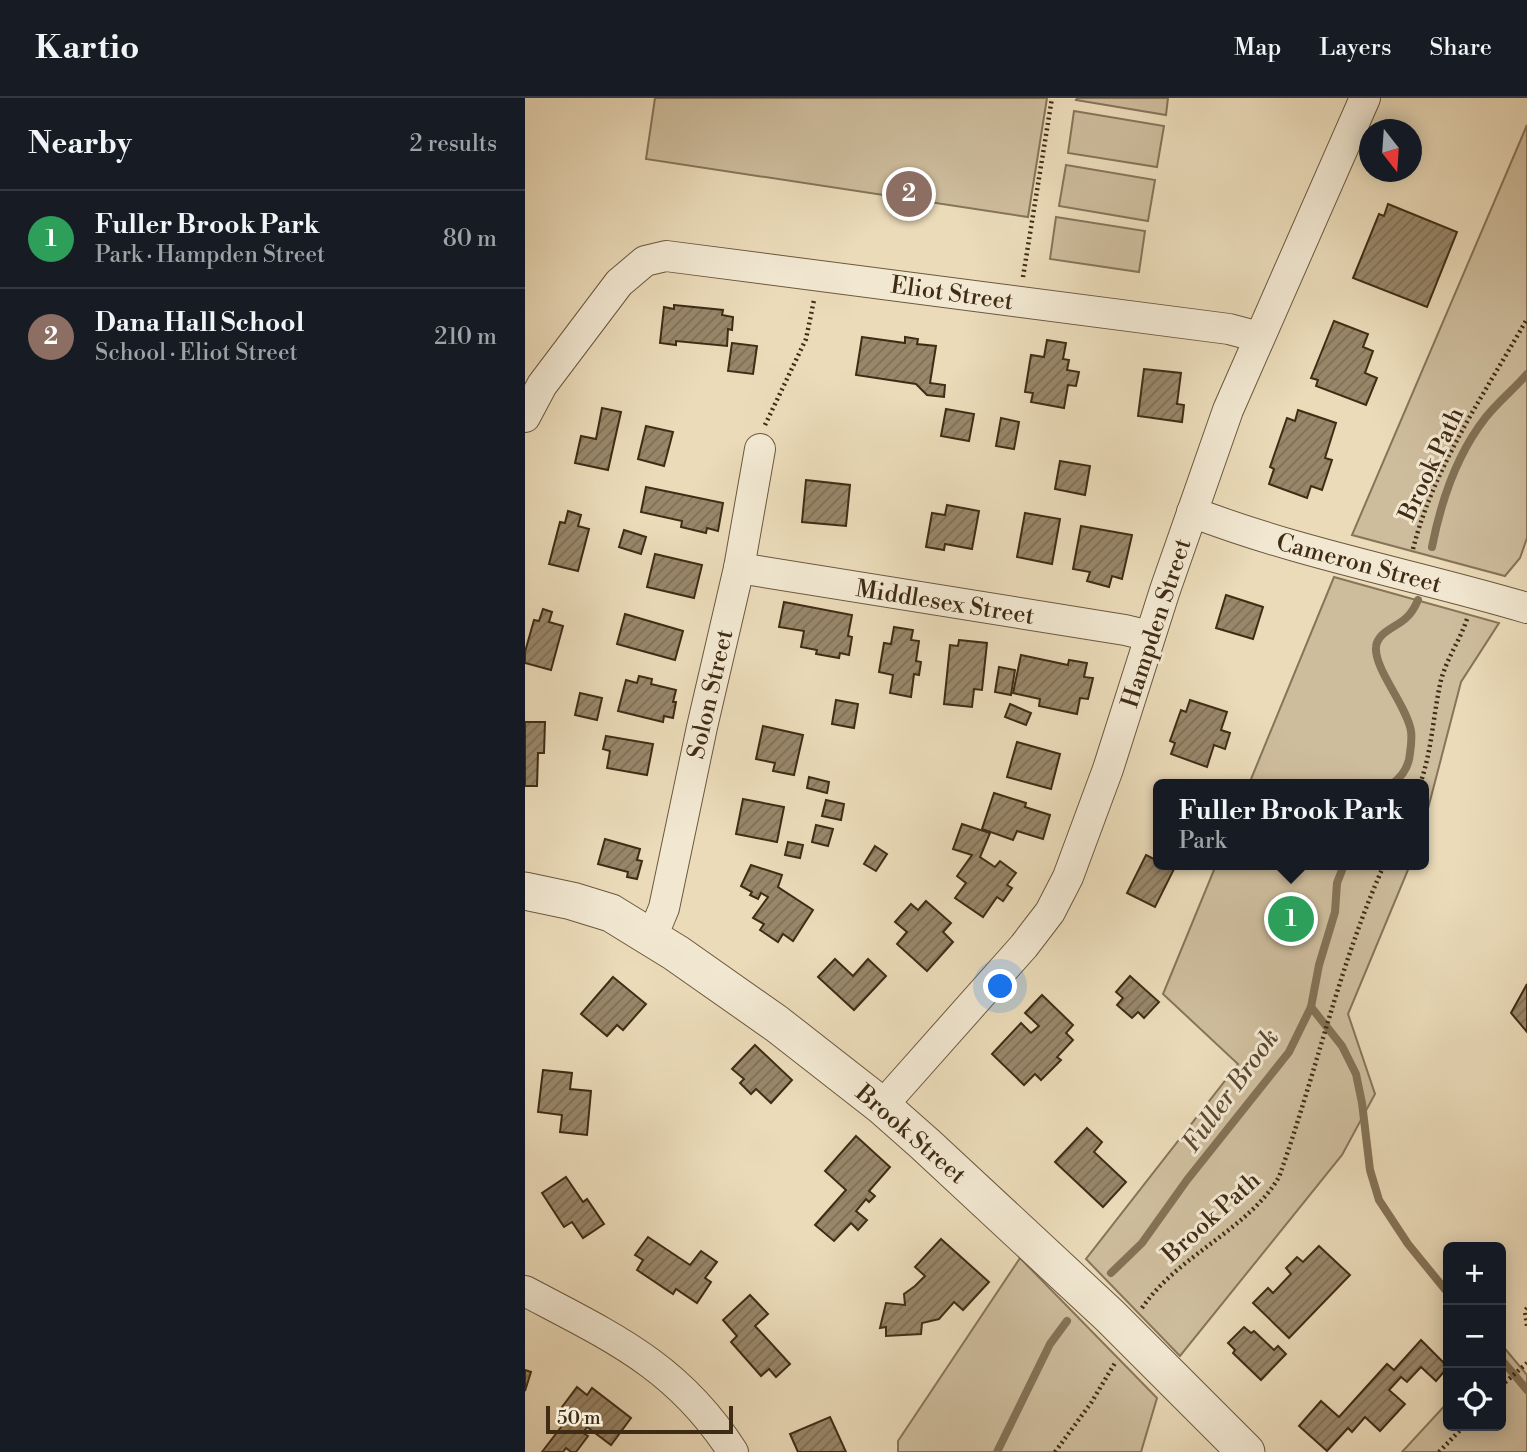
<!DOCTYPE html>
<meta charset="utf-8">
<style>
body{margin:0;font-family:"Libre Bodoni",serif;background:#242831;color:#f1f3f6}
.controls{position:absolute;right:21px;bottom:21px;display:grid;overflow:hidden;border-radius:10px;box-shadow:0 4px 18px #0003}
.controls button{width:63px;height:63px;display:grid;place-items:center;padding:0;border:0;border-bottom:2px solid #363941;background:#171b24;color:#f1f3f6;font:35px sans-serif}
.compass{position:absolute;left:834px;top:21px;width:63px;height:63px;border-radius:50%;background:#171b24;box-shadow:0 4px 18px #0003;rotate:163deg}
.scale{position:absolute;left:21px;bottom:18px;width:187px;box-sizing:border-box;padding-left:7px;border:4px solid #402c15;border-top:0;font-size:19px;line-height:24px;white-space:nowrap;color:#402c15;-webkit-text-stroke:5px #f2e8d2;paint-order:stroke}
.you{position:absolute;left:476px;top:889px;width:24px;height:24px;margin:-18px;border:5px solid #fff;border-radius:50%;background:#1a73e8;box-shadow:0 0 0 10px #1a73e833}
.badge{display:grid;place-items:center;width:46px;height:46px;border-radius:50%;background:#0b8043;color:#fff;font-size:23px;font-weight:700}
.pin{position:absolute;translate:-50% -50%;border:4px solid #fff;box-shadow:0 2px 7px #0006}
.popup{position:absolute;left:628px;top:681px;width:276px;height:91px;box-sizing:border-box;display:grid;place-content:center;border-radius:10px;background:#171b24;filter:drop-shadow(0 2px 5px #0005);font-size:23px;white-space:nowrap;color:#9ea1a6}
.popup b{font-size:26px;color:#f1f3f6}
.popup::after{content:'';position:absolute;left:50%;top:100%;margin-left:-14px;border:14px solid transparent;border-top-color:#171b24}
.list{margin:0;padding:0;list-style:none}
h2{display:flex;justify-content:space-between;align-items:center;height:91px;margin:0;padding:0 28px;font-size:30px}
h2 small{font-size:23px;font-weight:400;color:#9ea1a6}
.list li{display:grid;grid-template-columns:46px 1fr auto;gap:21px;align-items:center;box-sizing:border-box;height:98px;padding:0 28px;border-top:2px solid #363941}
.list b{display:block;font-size:26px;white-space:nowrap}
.list p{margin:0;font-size:23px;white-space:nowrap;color:#9ea1a6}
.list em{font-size:23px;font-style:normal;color:#9ea1a6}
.icon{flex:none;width:38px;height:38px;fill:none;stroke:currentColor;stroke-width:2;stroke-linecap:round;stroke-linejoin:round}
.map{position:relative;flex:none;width:1002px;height:1354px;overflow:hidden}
header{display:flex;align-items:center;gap:42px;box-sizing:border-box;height:98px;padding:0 35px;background:#171b24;border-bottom:2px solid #363941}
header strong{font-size:33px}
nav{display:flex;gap:38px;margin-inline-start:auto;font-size:24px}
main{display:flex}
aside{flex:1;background:#171b24}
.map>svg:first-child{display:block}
</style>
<header>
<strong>Kartio</strong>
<nav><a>Map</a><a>Layers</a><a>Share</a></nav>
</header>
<main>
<aside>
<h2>Nearby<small>2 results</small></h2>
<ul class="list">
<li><span class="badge" style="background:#2e9e5b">1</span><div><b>Fuller Brook Park</b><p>Park · Hampden Street</p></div><em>80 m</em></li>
<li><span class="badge" style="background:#8d6e63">2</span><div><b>Dana Hall School</b><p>School · Eliot Street</p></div><em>210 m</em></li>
</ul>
</aside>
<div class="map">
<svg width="1002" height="1354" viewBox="0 0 1002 1354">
<defs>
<pattern id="building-hatch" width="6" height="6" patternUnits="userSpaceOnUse" patternTransform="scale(1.75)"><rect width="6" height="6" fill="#99876a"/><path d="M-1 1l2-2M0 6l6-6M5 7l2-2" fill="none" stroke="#7e6f56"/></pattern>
</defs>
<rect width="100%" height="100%" fill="#ebdbb9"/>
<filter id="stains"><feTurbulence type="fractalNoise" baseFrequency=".00286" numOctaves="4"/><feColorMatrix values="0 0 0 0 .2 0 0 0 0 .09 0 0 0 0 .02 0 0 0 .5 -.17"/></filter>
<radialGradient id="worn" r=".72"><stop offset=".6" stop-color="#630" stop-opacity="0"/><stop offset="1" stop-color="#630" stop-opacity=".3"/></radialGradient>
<!-- park -->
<g fill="#cebd9d" stroke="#877459" stroke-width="2">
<path d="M130 0H522L503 119 121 61Z"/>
<path d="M552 0H643L641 17 551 2Z"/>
<path d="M549 13 639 28 632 69 543 55Z"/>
<path d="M1002 27V440L995 460 980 478 827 437Z"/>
<path d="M541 67 630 82 623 123 534 108Z"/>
<path d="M531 119 620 133 614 174 525 161Z"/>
<path d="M809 479 974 525 936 584 899 726V686H724Z"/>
<path d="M691 767H885L823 916 850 996 817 1057 655 1258 561 1161 713 966 638 896Z"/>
<path d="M495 1160 632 1300 616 1354H373V1343Z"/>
<path d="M976 1246 1002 1277V1354H877L923 1304V1328H976Z"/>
</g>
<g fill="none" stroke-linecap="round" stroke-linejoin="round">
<!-- stream -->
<g stroke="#847256" stroke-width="8">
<path d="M907 449C916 403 931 357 961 319 973 304 989 291 1002 276"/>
<path d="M867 686C878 678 884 669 885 655 886 648 887 640 886 633 882 608 849 571 851 549 852 534 872 529 881 520 887 515 890 509 893 502"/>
<path d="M786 909 817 948 831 976 837 1005 845 1072 854 1102 883 1146 923 1195"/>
<path d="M586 1175 617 1145 662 1082 764 954 786 909 794 867 810 814 812 785 819 767"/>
<path d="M976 1261 1002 1292"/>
<path d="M472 1354 525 1246 542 1223"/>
</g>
</g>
<!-- building -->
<g fill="url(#building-hatch)" stroke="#402c15" stroke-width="2">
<path d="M863 106 932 134 902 209 828 180 854 116 859 118Z"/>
<path d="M149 207 198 212 197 217 208 219 207 232 203 231 202 248 151 243V247L135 245 139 209 149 211Z"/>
<path d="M809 223 843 236 838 249 848 253 840 275 852 280 841 307 791 288 793 282 786 280Z"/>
<path d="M337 239 380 245V239L393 241 392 246 411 248 405 285 420 287 419 299 402 297 391 286 331 277Z"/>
<path d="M522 242 541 245 538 261 544 262 542 272 554 274 551 288 543 287 539 310 506 304 508 295 500 294 506 257 519 259Z"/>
<path d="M207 245 232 248 228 276 203 273Z"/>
<path d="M619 271 656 275 652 306 659 307 657 324 613 318Z"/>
<path d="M77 310 96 314 83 372 50 365 56 338 71 341Z"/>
<path d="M421 311 449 316 444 343 416 338Z"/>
<path d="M773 312 811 325 800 360 807 362 797 392 786 388 782 400 744 386 749 371 745 369 762 320 770 323Z"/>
<path d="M476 320 494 324 489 351 471 348Z"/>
<path d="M121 328 148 334 139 368 113 361Z"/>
<path d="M535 363 565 368 560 397 530 391Z"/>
<path d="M281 382 325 387 321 428 277 424Z"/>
<path d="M121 389 198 405 193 433 182 430 181 435 156 429 157 423 116 414Z"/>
<path d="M422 407 454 413 447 451 420 446 419 452 401 449 407 415 420 417Z"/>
<path d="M43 413 56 417 53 428 64 431 53 473 24 466 35 424 40 425Z"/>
<path d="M500 415 535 421 527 466 492 459Z"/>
<path d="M556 428 607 437 597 481 587 478 584 489 562 483 565 474 548 471Z"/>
<path d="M99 432 121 439 116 456 94 449Z"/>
<path d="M130 456 177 467 169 500 122 489Z"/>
<path d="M701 497 738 509 728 541 691 530Z"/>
<path d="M259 504 327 517 323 538 327 539 324 557 315 555 314 560 291 556 292 552 276 549 279 533 254 529Z"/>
<path d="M18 511 27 514 24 524 38 528 26 572 0 565V554L9 522 14 523Z"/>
<path d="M100 516 158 533 150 562 92 546Z"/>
<path d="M369 529 388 532 386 542 394 543 391 563 396 564 394 577 389 576 386 599 365 595 368 577 354 574 359 545 366 546Z"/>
<path d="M434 542 462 545 457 592 449 591 447 609 419 606 425 547 433 548Z"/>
<path d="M496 557 543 567 544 562 562 565 559 579 568 580 563 601 555 600 552 616 514 608 515 601 488 595Z"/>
<path d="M474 569 490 572 486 597 470 594Z"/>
<path d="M114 578 127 581 126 586 151 592 148 604H151L148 620 139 618 138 624 93 613 101 582 112 585Z"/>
<path d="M55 595 77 600 72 622 50 617Z"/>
<path d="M311 602 333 606 329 630 307 626Z"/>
<path d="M665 602 702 614 696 632 705 635 700 651 689 647 682 669 646 656 650 645 645 643 656 612 661 614Z"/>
<path d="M485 606 506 615 501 627 480 619Z"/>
<path d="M0 624H20L19 655H13L12 688H0Z"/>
<path d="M238 628 278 637 269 677 248 673 250 665 231 661Z"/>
<path d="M81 638 128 646 122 677 82 670 85 653 78 651Z"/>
<path d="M492 644 535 656 526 691 482 679Z"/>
<path d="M284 679 304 684 302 695 282 690Z"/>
<path d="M469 695 501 705 500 709 525 717 518 741 492 733 488 742 457 731Z"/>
<path d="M218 701 259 709 252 744 211 736Z"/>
<path d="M301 702 319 706 316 722 297 718Z"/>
<path d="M437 726 465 735 455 759 470 769 475 763 491 775 482 787 487 790 478 803 472 799 458 819 430 800 441 785 432 778 447 757 428 751Z"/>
<path d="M291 727 308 731 303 748 287 744Z"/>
<path d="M80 741 115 751 112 762 117 763 112 781 102 779 103 774 73 766Z"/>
<path d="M263 744 278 747 275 760 260 757Z"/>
<path d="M350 748 362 756 351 773 339 766Z"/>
<path d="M621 757 633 763V767H641L649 771 630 809 602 795Z"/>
<path d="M226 767 257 777 253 789 288 812 268 843 258 836 253 844 235 832 239 826 228 820 243 799 236 795 233 801 225 797 227 794 216 788Z"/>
<path d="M401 803 426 825 418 834 428 844 402 873 372 846 382 834 370 824 386 806 393 812Z"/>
<path d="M310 861 328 878 343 861 361 878 329 912 293 879Z"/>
<path d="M605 878 634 904 619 920 613 914 607 920 592 907 598 900 591 894Z"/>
<path d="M88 879 121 906 98 932 92 927 82 938 56 916Z"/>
<path d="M1002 886V934L986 915Z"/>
<path d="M517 897 548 927 541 935 548 942 532 959 536 962 516 982 510 976 499 987 467 956 496 925 506 935 514 928 500 915Z"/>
<path d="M230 947 267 982 246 1005 231 991 226 996 215 985 219 981 207 971Z"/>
<path d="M18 972 47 975 45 991 66 993 62 1037 35 1034 37 1017 13 1014Z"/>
<path d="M562 1030 577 1044 569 1054 601 1084 578 1109 530 1064Z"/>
<path d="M331 1038 365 1069 344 1093 350 1098 344 1104 341 1101 331 1113 342 1122 333 1132 326 1125 309 1143 290 1127 321 1092 300 1073Z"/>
<path d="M41 1079 58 1104 62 1101 79 1126 58 1140 47 1124 39 1129 17 1095Z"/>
<path d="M123 1139 165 1167 176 1153 192 1164 180 1180 186 1184 172 1205 151 1191 148 1196 112 1172 118 1162 110 1157Z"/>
<path d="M416 1141 464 1184 438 1212 429 1204 414 1221 397 1225 396 1236 361 1238V1229L355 1230 361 1205 380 1207 379 1196 390 1188 400 1178 390 1169Z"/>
<path d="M794 1148 825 1177 764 1240 728 1205 743 1190 748 1195 766 1176 761 1170 772 1159 778 1164Z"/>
<path d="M225 1197 243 1216 230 1228 265 1266 251 1279 244 1271 236 1278 206 1244 212 1238 198 1222Z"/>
<path d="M719 1229 726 1235 729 1233 749 1252 753 1248 761 1256 736 1282 708 1255 710 1252 703 1245Z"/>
<path d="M896 1242 923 1269 911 1283 896 1269 882 1284 876 1279 864 1292 880 1306 855 1333 840 1319 827 1334 823 1330 802 1353 774 1328 796 1303 814 1319 862 1266 869 1272Z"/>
<path d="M0 1272 6 1274 0 1293Z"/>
<path d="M52 1289 62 1297 67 1290 106 1320 86 1347 62 1329 58 1335 63 1338 51 1354H46L41 1350 38 1354H17L46 1316 37 1309Z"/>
<path d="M305 1319 321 1354H273L265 1336Z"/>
</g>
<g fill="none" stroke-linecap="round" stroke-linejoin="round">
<defs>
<g id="minor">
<path d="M0 319 17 287 94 185 120 163 141 158 704 231 734 239"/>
<path d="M667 414C776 456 891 477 1002 510"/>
<path d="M214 470 600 532 625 538"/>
<path d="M127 839 139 810 177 629 214 470 235 351"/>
<path d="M357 1008 499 848 525 814 543 779 583 671 640 492 703 312 840 0"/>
<path d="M0 1193C87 1239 153 1268 208 1354"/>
</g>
<path id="tertiary" d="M0 793 47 803 86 815 151 855 252 926 357 1008 400 1046 585 1218 721 1354"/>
</defs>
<!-- minor casing -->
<use href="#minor" stroke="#6b583e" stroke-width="32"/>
<!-- tertiary casing -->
<use href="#tertiary" stroke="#6b583e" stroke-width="39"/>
<!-- path -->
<g stroke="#402c15" stroke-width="4.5" stroke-dasharray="2 3.5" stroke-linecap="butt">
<path d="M498 179 527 0"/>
<path d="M240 327 281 241 289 202"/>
<path d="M888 451C909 368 960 295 1002 221"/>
<path d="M895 686C907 653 908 617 916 582 922 560 935 542 942 521"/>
<path d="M617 1210C653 1157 723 1132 754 1079 791 976 814 867 859 767"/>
<path d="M1002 1210 1000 1213 1002 1228"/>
<path d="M976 1288 1002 1265"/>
<path d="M530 1354 566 1305 590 1265"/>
<path d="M914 1354 939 1328"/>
</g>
<!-- minor -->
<use href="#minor" stroke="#f2e8d2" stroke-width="30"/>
<!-- tertiary -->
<use href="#tertiary" stroke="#f2e8d2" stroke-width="37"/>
</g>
<g text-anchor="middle" stroke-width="6" stroke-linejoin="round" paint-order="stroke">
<!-- street labels -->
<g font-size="24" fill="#402c15" stroke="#f2e8d2">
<text transform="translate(427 195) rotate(8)" y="8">Eliot Street</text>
<text transform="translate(906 366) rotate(-65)" y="8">Brook Path</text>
<text transform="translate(834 465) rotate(15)" y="8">Cameron Street</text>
<text transform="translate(420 504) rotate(9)" y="8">Middlesex Street</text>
<text transform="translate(631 525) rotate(-72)" y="8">Hampden Street</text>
<text transform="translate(185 596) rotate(-77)" y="8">Solon Street</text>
<text transform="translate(386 1036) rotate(41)" y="8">Brook Street</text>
<text transform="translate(686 1119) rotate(-42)" y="8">Brook Path</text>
</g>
<!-- water labels -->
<g font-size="26" font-style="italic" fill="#5c4930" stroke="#f2e8d2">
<text transform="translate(705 992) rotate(-54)" y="9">Fuller Brook</text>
</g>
</g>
<rect width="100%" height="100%" filter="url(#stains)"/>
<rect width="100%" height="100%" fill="url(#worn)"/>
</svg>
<div class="controls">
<button>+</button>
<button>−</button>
<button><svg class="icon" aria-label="locate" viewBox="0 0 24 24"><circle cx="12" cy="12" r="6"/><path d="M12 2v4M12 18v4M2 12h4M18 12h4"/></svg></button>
</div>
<svg class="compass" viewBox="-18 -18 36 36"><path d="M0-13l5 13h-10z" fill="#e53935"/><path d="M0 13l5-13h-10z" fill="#9ea1a6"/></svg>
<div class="scale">50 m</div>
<div class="you"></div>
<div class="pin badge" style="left:766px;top:821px;background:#2e9e5b">1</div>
<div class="popup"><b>Fuller Brook Park</b>Park</div>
<div class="pin badge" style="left:384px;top:96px;background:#8d6e63">2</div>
</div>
</main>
